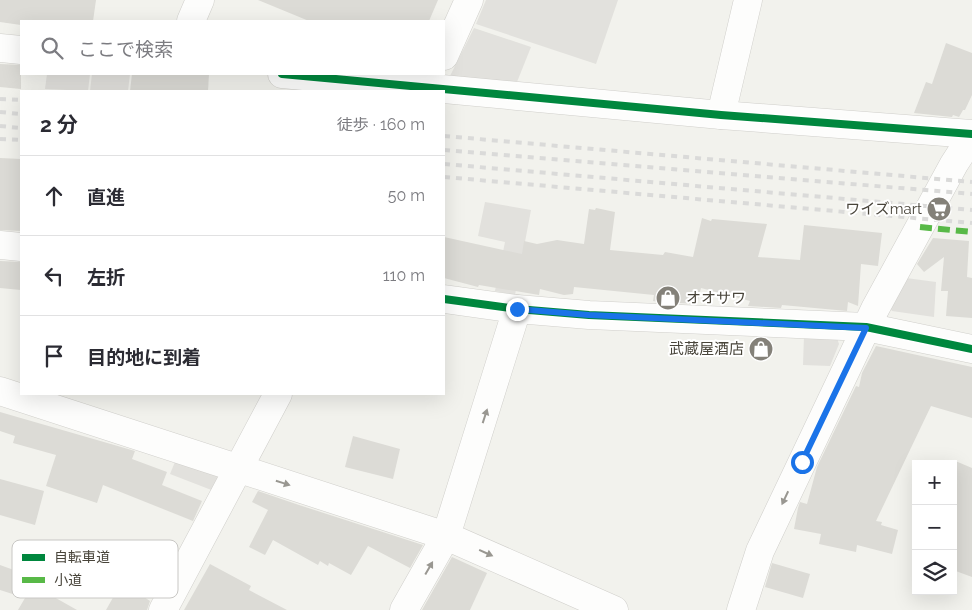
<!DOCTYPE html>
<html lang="ja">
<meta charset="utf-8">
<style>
body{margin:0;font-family:Raleway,"Noto Sans JP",sans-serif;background:#f7f7f7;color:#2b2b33}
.controls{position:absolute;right:15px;bottom:15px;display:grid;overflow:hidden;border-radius:0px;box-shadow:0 5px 20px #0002}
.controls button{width:45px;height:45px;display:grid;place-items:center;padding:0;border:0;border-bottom:1px solid #e1e1e2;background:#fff;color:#2b2b33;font:25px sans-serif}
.stop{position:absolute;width:15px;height:15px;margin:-11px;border:4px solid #1a73e8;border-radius:50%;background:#fff}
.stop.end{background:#1a73e8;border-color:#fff;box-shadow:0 1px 5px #0008}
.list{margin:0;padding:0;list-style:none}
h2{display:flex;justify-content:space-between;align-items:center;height:65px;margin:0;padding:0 20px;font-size:21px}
h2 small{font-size:16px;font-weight:400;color:#7c7c81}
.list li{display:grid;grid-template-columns:32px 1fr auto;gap:15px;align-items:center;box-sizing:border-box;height:80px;padding:0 20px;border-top:1px solid #e1e1e2}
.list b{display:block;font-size:19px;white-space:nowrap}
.list em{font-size:16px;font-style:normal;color:#7c7c81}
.icon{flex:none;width:28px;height:28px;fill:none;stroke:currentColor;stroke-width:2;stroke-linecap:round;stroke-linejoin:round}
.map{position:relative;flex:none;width:972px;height:610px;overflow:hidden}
.search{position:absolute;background:#fff;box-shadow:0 5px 20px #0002;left:20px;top:20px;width:425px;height:55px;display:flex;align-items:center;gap:12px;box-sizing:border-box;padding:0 18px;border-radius:0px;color:#7c7c81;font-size:19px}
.panel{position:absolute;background:#fff;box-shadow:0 5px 20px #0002;left:20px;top:90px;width:425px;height:305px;border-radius:0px}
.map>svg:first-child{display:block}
</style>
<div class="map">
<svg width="972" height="610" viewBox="0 0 972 610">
<rect width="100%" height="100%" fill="#f2f2ed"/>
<!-- parking -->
<g fill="#e2e1dd">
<path d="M486 0H618L596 64 476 24Z"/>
<path d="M474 28 531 47 515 87 448 80Z"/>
<path d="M47 74H90L88 91 45 89Z"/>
<path d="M92 74H130L128 91H90Z"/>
<path d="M485 202 531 210 515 295 495 291 505 242 478 236Z"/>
<path d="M906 278 936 282 934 317 892 311 890 308Z"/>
<path d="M804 335H836L839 344 830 366 803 365Z"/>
<path d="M177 457 215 470 220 480 214 491 170 474Z"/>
</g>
<!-- building -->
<g fill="#dcdbd6">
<path d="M0 0H96L93 21H21V25L0 22Z"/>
<path d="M258 0H438L429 21H309Z"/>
<path d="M946 43 972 53V95L965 110H963L959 117 953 115 952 117 914 113 926 82 932 84Z"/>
<path d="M0 64 21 65V89L0 87Z"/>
<path d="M132 74H209L208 91H130Z"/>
<path d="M0 158 21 159V231L0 230Z"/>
<path d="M596 208 615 212 610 250 663 255 665 252 693 257 702 218 711 221 712 219 767 224 758 257 800 260 804 225 882 233 878 266 861 264 858 306 848 302 847 311 782 305 781 308 748 306 750 301 701 288 697 304 660 302 653 301 654 295 574 287 573 294 564 295 540 289 539 295 479 285 478 287 444 278V237L522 254 524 241 537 244 557 240 584 244 589 209 595 210Z"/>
<path d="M933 238 969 241 967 277 972 278V318L946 316 948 291H941L944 257 924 272 917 264Z"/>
<path d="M0 261 21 262V290L0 288Z"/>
<path d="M876 346 972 367V418L931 406 876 521 882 522 881 525 898 530 892 554 857 545 856 552 819 544 821 534 794 529 798 508 800 502 807 504 817 467 856 386 859 387 862 373Z"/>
<path d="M0 412 135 451 132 459 167 472 162 485 202 501 193 521 103 485 97 503 46 486 56 455 13 443 15 436 0 431Z"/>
<path d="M353 436 400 449 393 479 345 467Z"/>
<path d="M953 460 972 468V577L953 570Z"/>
<path d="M0 479 44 491 35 525 0 515Z"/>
<path d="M258 491 299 505 423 545 410 568 368 546 351 575 329 563 328 566 320 561 318 565 273 540 265 555 249 547 268 510 252 502Z"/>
<path d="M93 549 129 568 131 565 155 578 144 597 150 601 147 610H106L119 587 83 569Z"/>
<path d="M452 557 487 573 470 610H422Z"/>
<path d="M772 563 810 574 803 598 765 587Z"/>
<path d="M210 564 251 586 249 590 287 610H184Z"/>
<path d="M0 565 36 578 42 568 63 580 54 597 77 610H18L25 598 0 590Z"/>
</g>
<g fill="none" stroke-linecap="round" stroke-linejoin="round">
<defs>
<g id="minor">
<path d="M191 21 200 0"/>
<path d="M0 48 21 50"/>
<path d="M444 56 469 0"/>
<path d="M282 74 721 115 972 134"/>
<path d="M721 115 748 0"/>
<path d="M0 245 21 247"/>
<path d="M444 299 517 309 589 315 866 327 972 349"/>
<path d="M0 391 446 536 614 610"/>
<path d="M163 610 278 394"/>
<path d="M404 610 446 536 517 309"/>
<path d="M741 610 760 551 875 309 954 164 972 136"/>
</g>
</defs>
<!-- minor casing -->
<use href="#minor" stroke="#d0cfcb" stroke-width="29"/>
<!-- minor -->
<use href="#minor" stroke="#fdfdfc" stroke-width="28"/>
<!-- rail -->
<g stroke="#dadad9" stroke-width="4" stroke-dasharray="6 6" stroke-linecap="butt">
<path d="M0 99 21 100"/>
<path d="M0 112 21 114"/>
<path d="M0 126 21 128"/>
<path d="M444 136 972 182"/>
<path d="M0 139 21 140"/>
<path d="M444 150 972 194"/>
<path d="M444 164 972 210"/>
<path d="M444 177 972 223"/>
</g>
<!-- quiet -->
<path stroke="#58b947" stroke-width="6" stroke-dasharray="12 6" stroke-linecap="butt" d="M920 227 972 232"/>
<defs>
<g id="cycleway">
<path d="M282 74 721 115 972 134"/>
<path d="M444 299 517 309 589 315 866 327 972 349"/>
</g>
</defs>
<!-- cycleway casing -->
<use href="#cycleway" stroke="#fff" stroke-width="11"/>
<!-- cycleway -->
<use href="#cycleway" stroke="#00873e" stroke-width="8"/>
</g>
<!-- one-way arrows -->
<defs><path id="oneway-solid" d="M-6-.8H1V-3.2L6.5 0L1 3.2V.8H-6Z" transform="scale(1.25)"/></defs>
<g fill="#999791">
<use href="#oneway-solid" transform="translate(485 416) rotate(-72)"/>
<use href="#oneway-solid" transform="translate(283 483) rotate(18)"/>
<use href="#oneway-solid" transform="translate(785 498) rotate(115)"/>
<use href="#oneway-solid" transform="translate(486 553) rotate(24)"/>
<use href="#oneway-solid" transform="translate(429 568) rotate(-60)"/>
</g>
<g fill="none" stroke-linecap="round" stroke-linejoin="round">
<!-- route -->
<path stroke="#1a73e8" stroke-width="6" d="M517 309 589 315 866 328 802 462"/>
</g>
<!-- icons -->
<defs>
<symbol id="supermarket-disc" viewBox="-11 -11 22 22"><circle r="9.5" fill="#848179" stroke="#fff"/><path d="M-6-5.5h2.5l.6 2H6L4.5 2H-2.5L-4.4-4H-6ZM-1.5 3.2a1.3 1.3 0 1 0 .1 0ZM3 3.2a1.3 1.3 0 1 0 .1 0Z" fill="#fff"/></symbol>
<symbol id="shop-disc" viewBox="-11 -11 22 22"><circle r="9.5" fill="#848179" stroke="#fff"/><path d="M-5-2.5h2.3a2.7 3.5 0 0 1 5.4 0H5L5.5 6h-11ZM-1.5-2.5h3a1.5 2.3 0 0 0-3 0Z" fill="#fff"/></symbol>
</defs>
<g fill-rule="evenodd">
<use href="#supermarket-disc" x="925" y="195" width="28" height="28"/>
<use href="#shop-disc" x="654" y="284" width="28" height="28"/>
<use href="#shop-disc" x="747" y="335" width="28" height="28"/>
</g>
<g text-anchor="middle" stroke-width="4" stroke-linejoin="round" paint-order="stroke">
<!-- poi labels -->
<g font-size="15" fill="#48443a" stroke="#fff" text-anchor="end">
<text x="922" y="214">ワイズmart</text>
<text x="686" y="303" text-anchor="start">オオサワ</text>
<text x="744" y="354">武蔵屋酒店</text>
</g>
</g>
<!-- legend -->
<rect x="12" y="540" width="166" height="58" rx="8" fill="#fff" stroke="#c8c7c4" stroke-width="1"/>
<rect x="22" y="554" width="23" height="7" fill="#00873e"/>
<rect x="22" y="577" width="23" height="6" fill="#58b947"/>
<g font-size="14" fill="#48443a">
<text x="54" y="562">自転車道</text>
<text x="54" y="585">小道</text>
</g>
</svg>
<div class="controls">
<button>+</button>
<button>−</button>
<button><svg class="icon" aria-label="layers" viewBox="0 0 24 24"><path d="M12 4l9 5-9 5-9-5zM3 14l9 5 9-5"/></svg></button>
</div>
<div class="stop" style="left:802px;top:462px"></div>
<div class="stop end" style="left:517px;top:309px"></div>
<div class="search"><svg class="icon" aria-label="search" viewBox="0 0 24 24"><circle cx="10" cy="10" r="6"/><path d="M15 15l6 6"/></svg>ここで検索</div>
<section class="panel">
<h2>2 分<small>徒歩 · 160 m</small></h2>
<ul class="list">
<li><svg class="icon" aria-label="ahead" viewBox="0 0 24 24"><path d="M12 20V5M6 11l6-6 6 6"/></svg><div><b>直進</b></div><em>50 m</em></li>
<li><svg class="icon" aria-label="left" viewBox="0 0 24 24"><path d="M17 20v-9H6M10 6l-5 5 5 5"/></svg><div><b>左折</b></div><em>110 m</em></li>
<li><svg class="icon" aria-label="arrive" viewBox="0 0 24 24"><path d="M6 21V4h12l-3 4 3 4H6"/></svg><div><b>目的地に到着</b></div></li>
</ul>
</section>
</div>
